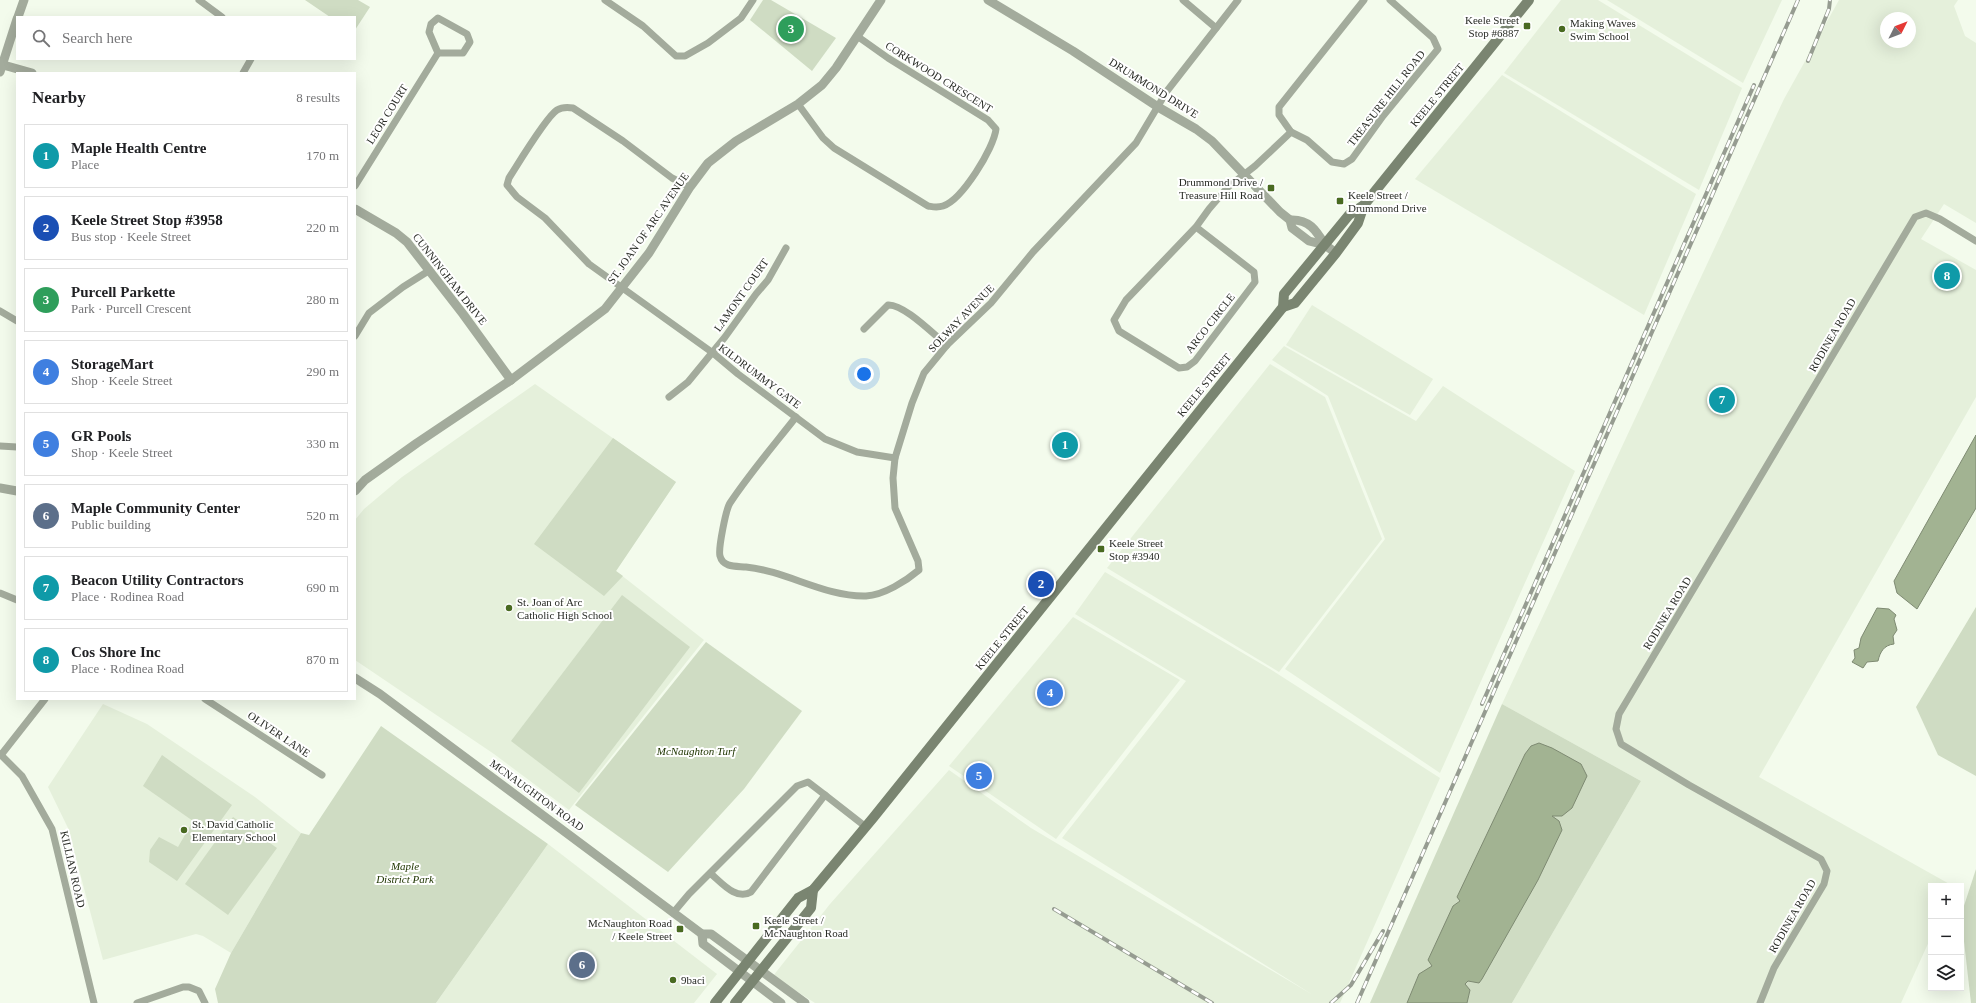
<!DOCTYPE html>
<meta charset="utf-8">
<style>
body{margin:0;font-family:Georgia,serif;background:#f2f2f2;color:#202124}
.controls{position:absolute;right:12px;bottom:12px;display:grid;overflow:hidden;border-radius:0px;box-shadow:0 4px 16px #0002}
.controls button{width:36px;height:36px;display:grid;place-items:center;padding:0;border:0;border-bottom:1px solid #e0e0e0;background:#fff;color:#202124;font:20px sans-serif}
.compass{position:absolute;left:1880px;top:12px;width:36px;height:36px;border-radius:50%;background:#fff;box-shadow:0 4px 16px #0002;rotate:48deg}
.you{position:absolute;left:864px;top:374px;width:14px;height:14px;margin:-10px;border:3px solid #fff;border-radius:50%;background:#1a73e8;box-shadow:0 0 0 6px #1a73e833}
.badge{display:grid;place-items:center;width:26px;height:26px;border-radius:50%;background:#496a21;color:#fff;font-size:13px;font-weight:700}
.pin{position:absolute;translate:-50% -50%;border:2px solid #fff;box-shadow:0 1px 4px #0006}
.list{margin:0;padding:0;list-style:none}
h2{display:flex;justify-content:space-between;align-items:center;height:52px;margin:0;padding:0 16px;font-size:17px}
h2 small{font-size:13px;font-weight:400;color:#757577}
.list li{display:grid;grid-template-columns:26px 1fr auto;gap:12px;align-items:center;box-sizing:border-box;height:64px;margin:0 8px 8px;padding:0 8px;border:1px solid #e0e0e0;border-radius:0px}
.list b{display:block;font-size:15px;white-space:nowrap}
.list p{margin:0;font-size:13px;white-space:nowrap;color:#757577}
.list em{font-size:13px;font-style:normal;color:#757577}
.icon{flex:none;width:22px;height:22px;fill:none;stroke:currentColor;stroke-width:2;stroke-linecap:round;stroke-linejoin:round}
.map{position:relative;flex:none;width:1976px;height:1003px;overflow:hidden}
.search{position:absolute;background:#fff;box-shadow:0 4px 16px #0002;left:16px;top:16px;width:340px;height:44px;display:flex;align-items:center;gap:10px;box-sizing:border-box;padding:0 14px;border-radius:0px;color:#757577;font-size:15px}
.panel{position:absolute;background:#fff;box-shadow:0 4px 16px #0002;left:16px;top:72px;width:340px;height:628px;border-radius:0px}
.map>svg:first-child{display:block}
</style>
<div class="map">
<svg width="1976" height="1003" viewBox="0 0 1976 1003">
<rect width="100%" height="100%" fill="#f3fbec"/>
<!-- built -->
<g fill="#e5f0db" fill-rule="evenodd">
<path d="M1561 0H1598L1742 88 1699 190 1504 73Z"/>
<path d="M1607 0H1782L1743 83Z"/>
<path d="M1839 0H1958L1954 6 1965 36 1976 43V223L1944 204 1921 239 1976 270V397L1759 777 1953 886H1931V937L1901 1003H1512L1641 781 1502 704 1784 99ZM1886 18H1910V42H1886Z"/>
<path d="M1502 75 1696 194 1644 315 1415 179Z"/>
<path d="M1312 305 1433 379 1410 415 1286 345Z"/>
<path d="M1284 346 1416 421 1443 386 1575 471 1440 773 1285 669 1385 539 1328 396 1272 360Z"/>
<path d="M1270 364 1325 397 1382 539 1279 672 1107 568Z"/>
<path d="M535 384 676 482 616 571 704 640 569 810 494 754 355 660V520L364 509 402 477Z"/>
<path d="M1105 572 1270 669 1440 778 1340 1003H815L773 976 830 904 949 770 1031 828 1313 995 1062 838 1186 681 1075 614Z"/>
<path d="M1073 617 1180 680 1056 839 949 766Z"/>
<path d="M103 704 147 724 255 797 301 833 231 953 203 936 196 934 103 960 68 828 48 787Z"/>
<path d="M548 844 717 974 694 1003H436Z"/>
</g>
<!-- green -->
<g fill="#cfdcc3">
<path d="M305 0H358L370 7 355 30V17H330Z"/>
<path d="M763 0H771L836 38 812 71 750 20Z"/>
<path d="M613 438 676 482 616 571 623 576 604 596 534 544Z"/>
<path d="M622 595 690 647 579 793 511 741Z"/>
<path d="M1976 607V776L1938 755 1916 707Z"/>
<path d="M706 642 802 711 744 789 668 872 575 805Z"/>
<path d="M1502 704 1641 781 1512 1003H1370Z"/>
<path d="M381 726 548 844 436 1003H218L215 989 231 953 301 833 309 835Z"/>
<path d="M162 755 232 805 177 881 149 862 150 850 159 837 178 847 193 821 143 786Z"/>
<path d="M233 817 277 848 228 915 185 884Z"/>
<path d="M1976 869V1003H1971L1961 915Z"/>
</g>
<!-- water -->
<g fill="#a2b392" stroke="#7e8a72">
<path d="M1976 435V508L1917 609 1897 593 1894 581Z"/>
<path d="M1877 608 1889 609 1896 615 1894 619 1897 630 1893 636 1894 644C1884 645 1880 652 1878 661L1867 662 1863 668 1852 662 1855 658 1854 650 1859 648 1861 638Z"/>
<path d="M1539 743 1552 748 1581 764 1587 776 1572 808 1562 816H1552L1559 821 1562 830 1538 880 1482 979 1479 983 1468 981 1465 984 1470 990 1467 1003H1407L1419 974 1432 966 1428 960 1453 906 1460 901 1457 897 1525 754 1531 746Z"/>
</g>
<g fill="none" stroke-linecap="round" stroke-linejoin="round">
<!-- minor -->
<g stroke="#a3ab9c" stroke-width="7">
<path d="M199 0 222 17"/>
<path d="M605 0 643 26 676 56H685L708 43 741 18 753 0"/>
<path d="M1183 0 1216 28"/>
<path d="M1364 0 1279 107V115L1291 132 1307 140 1332 162 1344 164 1352 159 1383 116 1438 49 1433 38 1390 0"/>
<path d="M438 18 467 34 470 42 463 53H438L429 32 431 24Z"/>
<path d="M243 73 251 59"/>
<path d="M798 104 823 138 834 148 928 206C934 207 937 208 943 206 962 200 994 148 996 129L988 120 888 58 857 36"/>
<path d="M355 186 438 53"/>
<path d="M690 187 672 178 623 141 573 108C567 107 562 107 557 110 546 117 518 164 509 178L507 185 517 197 545 218 589 264 713 353 738 374 825 439 857 452 895 458"/>
<path d="M1196 227 1254 272 1255 282 1195 361 1187 367 1179 368 1119 331 1114 320 1126 300 1196 227 1209 209 1228 187 1255 166 1291 132"/>
<path d="M0 311 17 321"/>
<path d="M864 329 888 305C904 304 934 335 947 345"/>
<path d="M355 336 369 313 403 287 430 270"/>
<path d="M669 397 688 382 725 337 756 294 768 280 786 248"/>
<path d="M796 417C774 445 750 473 730 503 726 509 718 549 720 556 723 568 737 566 746 567 787 571 824 597 866 596 884 595 906 581 919 570L918 561 895 508 893 478 895 458 912 403 924 373 947 345 991 303 1033 252 1136 143 1167 91 1238 0"/>
<path d="M0 446 17 447"/>
<path d="M0 593 17 600"/>
<path d="M205 699 322 775"/>
<path d="M0 754 22 776 52 829 94 1003"/>
<path d="M1 755 45 699"/>
<path d="M825 795 866 827"/>
<path d="M673 913 689 894 797 786 808 782 825 795 751 892C736 901 721 882 710 873"/>
<path d="M137 1003 183 987H189L199 991 205 1003"/>
<path d="M1760 1003 1774 968 1824 884 1827 871 1821 859 1689 785 1621 744 1616 729 1619 714 1915 217 1926 213 1940 219 1976 241"/>
</g>
<!-- tertiary -->
<g stroke="#a3ab9c" stroke-width="9">
<path d="M988 0 1073 51 1158 107 1196 129 1212 141 1280 212 1290 220 1292 228 1309 241 1325 245 1336 253"/>
<path d="M18 17 24 0"/>
<path d="M0 64 32 73"/>
<path d="M0 72 17 19"/>
<path d="M355 209 396 233 407 242 463 314 511 380"/>
<path d="M1290 220C1309 219 1316 230 1325 245"/>
<path d="M0 488 17 491"/>
<path d="M355 491 365 480 417 443 511 380 605 309 649 253 690 187 708 163 736 141 798 104 822 85 836 68 881 0"/>
<path d="M355 678 380 694 702 934H711L805 1003"/>
<path d="M702 934 703 944 781 1003"/>
</g>
<!-- secondary -->
<g stroke="#7a8571" stroke-width="10">
<path d="M1283 307 1295 303 1336 253 1358 223 1364 205"/>
<path d="M715 1003 798 898 813 890 873 818 1283 307 1284 294 1349 215 1364 205 1529 0"/>
<path d="M735 1003 811 908 813 890"/>
</g>
<defs>
<g id="rail">
<path d="M1808 61 1829 9 1830 0"/>
<path d="M1482 704 1754 85"/>
<path d="M1054 909 1212 1003"/>
<path d="M1331 1003 1351 985 1383 931"/>
<path d="M1357 1003 1798 0"/>
</g>
</defs>
<!-- rail casing -->
<use href="#rail" stroke="#969c91" stroke-width="4"/>
<!-- rail -->
<use href="#rail" stroke="#fff" stroke-width="2.5" stroke-dasharray="8" stroke-linecap="butt"/>
</g>
<!-- markers -->
<g fill="#496a21" stroke="#fff" stroke-width="1.5">
<rect x="1523" y="22" width="8" height="8" rx="2"/>
<circle cx="1562" cy="29" r="4"/>
<rect x="1267" y="184" width="8" height="8" rx="2"/>
<rect x="1336" y="197" width="8" height="8" rx="2"/>
<rect x="1097" y="545" width="8" height="8" rx="2"/>
<circle cx="509" cy="608" r="4"/>
<circle cx="184" cy="830" r="4"/>
<rect x="752" y="922" width="8" height="8" rx="2"/>
<rect x="676" y="925" width="8" height="8" rx="2"/>
<circle cx="673" cy="980" r="4"/>
</g>
<g text-anchor="middle" stroke-width="4" stroke-linejoin="round" paint-order="stroke">
<!-- poi labels -->
<g font-size="11" fill="#292c26" stroke="#fff" text-anchor="start">
<text x="1519" y="24" text-anchor="end">Keele Street<tspan x="1519" dy="13">Stop #6887</tspan></text>
<text x="1570" y="27">Making Waves<tspan x="1570" dy="13">Swim School</tspan></text>
<text x="1263" y="186" text-anchor="end">Drummond Drive /<tspan x="1263" dy="13">Treasure Hill Road</tspan></text>
<text x="1348" y="199">Keele Street /<tspan x="1348" dy="13">Drummond Drive</tspan></text>
<text x="1109" y="547">Keele Street<tspan x="1109" dy="13">Stop #3940</tspan></text>
<text x="517" y="606">St. Joan of Arc<tspan x="517" dy="13">Catholic High School</tspan></text>
<text x="192" y="828">St. David Catholic<tspan x="192" dy="13">Elementary School</tspan></text>
<text x="764" y="924">Keele Street /<tspan x="764" dy="13">McNaughton Road</tspan></text>
<text x="672" y="927" text-anchor="end">McNaughton Road<tspan x="672" dy="13">/ Keele Street</tspan></text>
<text x="681" y="984">9baci</text>
</g>
<!-- street labels -->
<g font-size="11" fill="#292c26" stroke="#fff">
<text transform="translate(939 77) rotate(32)" y="4">CORKWOOD CRESCENT</text>
<text transform="translate(1154 88) rotate(32)" y="4">DRUMMOND DRIVE</text>
<text transform="translate(1437 95) rotate(-51)" y="4">KEELE STREET</text>
<text transform="translate(1386 98) rotate(-52)" y="4">TREASURE HILL ROAD</text>
<text transform="translate(387 114) rotate(-58)" y="4">LEOR COURT</text>
<text transform="translate(648 228) rotate(-55)" y="4">ST. JOAN OF ARC AVENUE</text>
<text transform="translate(450 279) rotate(52)" y="4">CUNNINGHAM DRIVE</text>
<text transform="translate(741 295) rotate(-55)" y="4">LAMONT COURT</text>
<text transform="translate(961 318) rotate(-46)" y="4">SOLWAY AVENUE</text>
<text transform="translate(1210 323) rotate(-52)" y="4">ARCO CIRCLE</text>
<text transform="translate(1832 335) rotate(-60)" y="4">RODINEA ROAD</text>
<text transform="translate(760 376) rotate(37)" y="4">KILDRUMMY GATE</text>
<text transform="translate(1204 385) rotate(-51)" y="4">KEELE STREET</text>
<text transform="translate(1667 613) rotate(-59)" y="4">RODINEA ROAD</text>
<text transform="translate(1002 638) rotate(-51)" y="4">KEELE STREET</text>
<text transform="translate(279 734) rotate(34)" y="4">OLIVER LANE</text>
<text transform="translate(537 795) rotate(36)" y="4">MCNAUGHTON ROAD</text>
<text transform="translate(73 869) rotate(77)" y="4">KILLIAN ROAD</text>
<text transform="translate(1792 916) rotate(-60)" y="4">RODINEA ROAD</text>
</g>
<!-- park labels -->
<g font-size="11" font-style="italic" fill="#203602" stroke="#fff">
<text x="696" y="755">McNaughton Turf</text>
<text x="405" y="870">Maple<tspan x="405" dy="13">District Park</tspan></text>
</g>
</g>
</svg>
<div class="controls">
<button>+</button>
<button>−</button>
<button><svg class="icon" aria-label="layers" viewBox="0 0 24 24"><path d="M12 4l9 5-9 5-9-5zM3 14l9 5 9-5"/></svg></button>
</div>
<svg class="compass" viewBox="-18 -18 36 36"><path d="M0-13l5 13h-10z" fill="#e53935"/><path d="M0 13l5-13h-10z" fill="#757577"/></svg>
<div class="you"></div>
<div class="pin badge" style="left:1065px;top:445px;background:#0f9aa8">1</div>
<div class="pin badge" style="left:1041px;top:584px;background:#1a4fb4">2</div>
<div class="pin badge" style="left:791px;top:29px;background:#2e9e5b">3</div>
<div class="pin badge" style="left:1050px;top:693px;background:#3f7fe0">4</div>
<div class="pin badge" style="left:979px;top:776px;background:#3f7fe0">5</div>
<div class="pin badge" style="left:582px;top:965px;background:#5c6f8a">6</div>
<div class="pin badge" style="left:1722px;top:400px;background:#0f9aa8">7</div>
<div class="pin badge" style="left:1947px;top:276px;background:#0f9aa8">8</div>
<div class="search"><svg class="icon" aria-label="search" viewBox="0 0 24 24"><circle cx="10" cy="10" r="6"/><path d="M15 15l6 6"/></svg>Search here</div>
<section class="panel">
<h2>Nearby<small>8 results</small></h2>
<ul class="list">
<li><span class="badge" style="background:#0f9aa8">1</span><div><b>Maple Health Centre</b><p>Place</p></div><em>170 m</em></li>
<li><span class="badge" style="background:#1a4fb4">2</span><div><b>Keele Street Stop #3958</b><p>Bus stop · Keele Street</p></div><em>220 m</em></li>
<li><span class="badge" style="background:#2e9e5b">3</span><div><b>Purcell Parkette</b><p>Park · Purcell Crescent</p></div><em>280 m</em></li>
<li><span class="badge" style="background:#3f7fe0">4</span><div><b>StorageMart</b><p>Shop · Keele Street</p></div><em>290 m</em></li>
<li><span class="badge" style="background:#3f7fe0">5</span><div><b>GR Pools</b><p>Shop · Keele Street</p></div><em>330 m</em></li>
<li><span class="badge" style="background:#5c6f8a">6</span><div><b>Maple Community Center</b><p>Public building</p></div><em>520 m</em></li>
<li><span class="badge" style="background:#0f9aa8">7</span><div><b>Beacon Utility Contractors</b><p>Place · Rodinea Road</p></div><em>690 m</em></li>
<li><span class="badge" style="background:#0f9aa8">8</span><div><b>Cos Shore Inc</b><p>Place · Rodinea Road</p></div><em>870 m</em></li>
</ul>
</section>
</div>
